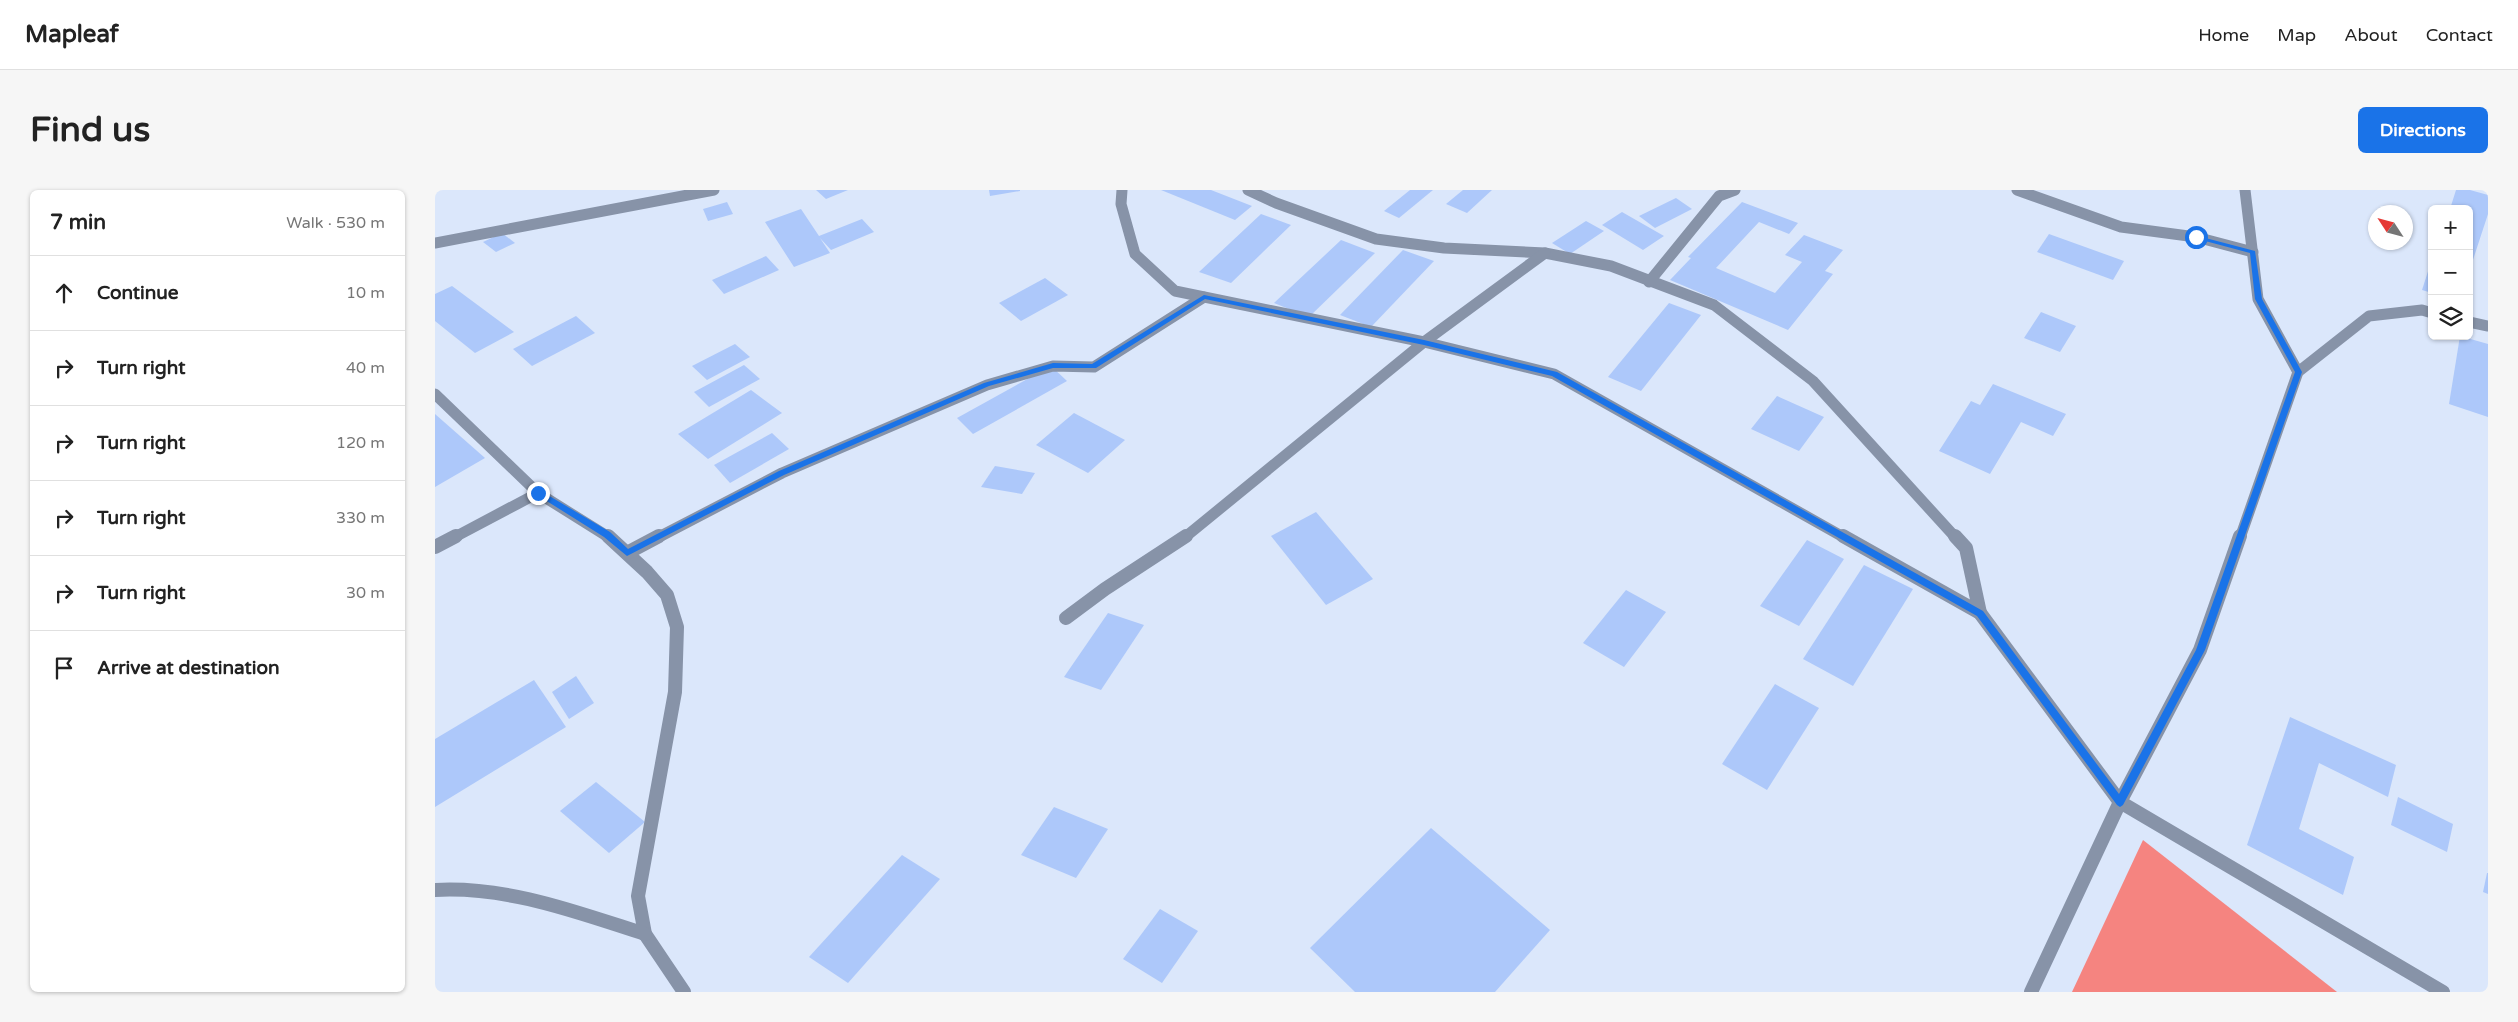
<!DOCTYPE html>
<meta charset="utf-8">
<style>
body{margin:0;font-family:"Varela Round",sans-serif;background:#f6f6f6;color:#222}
.controls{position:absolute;right:15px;top:15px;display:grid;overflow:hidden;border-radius:8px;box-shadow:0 1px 4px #0004}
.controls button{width:45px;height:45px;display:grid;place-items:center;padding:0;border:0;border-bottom:1px solid #e0e0e0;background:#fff;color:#222;font:25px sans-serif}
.compass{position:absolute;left:1933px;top:15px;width:45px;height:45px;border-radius:50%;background:#fff;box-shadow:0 1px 4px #0004;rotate:306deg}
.stop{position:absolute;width:15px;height:15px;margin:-11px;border:4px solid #1a73e8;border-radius:50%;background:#fff}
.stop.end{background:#1a73e8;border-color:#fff;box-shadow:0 1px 5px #0008}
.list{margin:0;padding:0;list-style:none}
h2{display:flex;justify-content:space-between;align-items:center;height:65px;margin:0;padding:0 20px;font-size:21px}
h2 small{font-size:16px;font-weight:400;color:#767676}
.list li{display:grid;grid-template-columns:32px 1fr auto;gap:15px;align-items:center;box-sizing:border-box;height:75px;padding:0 20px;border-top:1px solid #e0e0e0}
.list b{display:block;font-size:19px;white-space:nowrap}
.list em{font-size:16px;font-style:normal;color:#767676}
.icon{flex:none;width:28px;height:28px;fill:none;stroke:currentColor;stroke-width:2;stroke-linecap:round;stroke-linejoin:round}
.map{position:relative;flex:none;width:2053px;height:802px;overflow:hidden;border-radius:8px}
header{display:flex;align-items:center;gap:30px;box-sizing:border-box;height:70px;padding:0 25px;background:#fff;border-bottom:1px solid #e0e0e0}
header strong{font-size:24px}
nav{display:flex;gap:28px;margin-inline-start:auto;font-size:18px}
.intro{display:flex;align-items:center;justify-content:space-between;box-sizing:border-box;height:120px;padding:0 30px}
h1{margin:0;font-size:35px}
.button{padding:12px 22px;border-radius:8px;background:#1a73e8;color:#fff;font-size:18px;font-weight:700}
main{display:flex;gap:30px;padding:0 30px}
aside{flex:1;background:#fff;border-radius:8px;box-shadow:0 1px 4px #0004}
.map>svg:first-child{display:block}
</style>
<header>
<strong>Mapleaf</strong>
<nav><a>Home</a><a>Map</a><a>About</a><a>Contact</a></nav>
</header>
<div class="intro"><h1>Find us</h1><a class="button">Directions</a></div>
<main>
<aside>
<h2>7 min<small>Walk · 530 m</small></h2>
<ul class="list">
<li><svg class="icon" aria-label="ahead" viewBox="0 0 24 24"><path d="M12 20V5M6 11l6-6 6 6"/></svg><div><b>Continue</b></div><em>10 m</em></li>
<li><svg class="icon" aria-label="right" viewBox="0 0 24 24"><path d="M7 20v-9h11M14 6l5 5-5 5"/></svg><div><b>Turn right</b></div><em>40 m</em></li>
<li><svg class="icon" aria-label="right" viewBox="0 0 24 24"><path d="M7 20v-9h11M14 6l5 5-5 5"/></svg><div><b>Turn right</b></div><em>120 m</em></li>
<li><svg class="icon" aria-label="right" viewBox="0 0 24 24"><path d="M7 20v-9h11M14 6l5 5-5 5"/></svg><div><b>Turn right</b></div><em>330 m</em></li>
<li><svg class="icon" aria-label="right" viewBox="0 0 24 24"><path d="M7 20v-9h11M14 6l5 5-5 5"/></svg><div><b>Turn right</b></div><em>30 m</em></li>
<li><svg class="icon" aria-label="arrive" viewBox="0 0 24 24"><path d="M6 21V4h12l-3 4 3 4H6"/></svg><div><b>Arrive at destination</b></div></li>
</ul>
</aside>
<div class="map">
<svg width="2053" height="802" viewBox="0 0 2053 802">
<rect width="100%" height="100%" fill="#dbe7fb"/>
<!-- forest -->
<path fill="#f58480" d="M1708 650 1902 802H1637Z"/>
<!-- building -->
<g fill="#adc8fa">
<path d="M381 0H413L391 9Z"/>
<path d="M554 0H585V1L555 6Z"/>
<path d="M726 0H776L817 16 800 30Z"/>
<path d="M975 0H998L964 28 949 21Z"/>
<path d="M1028 0H1057L1032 23 1011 14Z"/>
<path d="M2021 0H2035L2053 5V24L2035 79 2034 19H2015Z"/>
<path d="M1241 8 1257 19 1220 38 1204 26Z"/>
<path d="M292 12 298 24 273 31 268 19Z"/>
<path d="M1307 12 1363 33 1354 44 1324 32 1281 78 1340 103 1367 72 1350 65 1369 45 1408 60 1390 81 1398 84 1353 140 1235 90 1256 68 1253 67Z"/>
<path d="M366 19 384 46 427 29 439 42 396 60 385 48 395 63 359 77 330 32Z"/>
<path d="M1187 22 1229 46 1208 60 1167 35Z"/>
<path d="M826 24 856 35 796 93 764 82Z"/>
<path d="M1151 31 1169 41 1135 64 1117 53Z"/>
<path d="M67 43 80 53 61 62 48 52Z"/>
<path d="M1614 44 1689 71 1678 90 1602 62Z"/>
<path d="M906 50 940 63 874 127 839 113Z"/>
<path d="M968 60 999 71 936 137 905 125Z"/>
<path d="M331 66 344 80 289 104 277 90Z"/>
<path d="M1996 72H1997V103L1987 100Z"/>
<path d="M610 88 633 105 586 131 564 113Z"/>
<path d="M17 96 79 142 40 163 0 131V104Z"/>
<path d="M1234 113 1266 125 1206 201 1173 187Z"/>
<path d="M1606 122 1641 136 1625 162 1589 148Z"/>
<path d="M141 126 160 143 97 176 78 159Z"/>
<path d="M2025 146 2053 154V227L2014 214Z"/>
<path d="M300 154 315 167 272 190 257 176Z"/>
<path d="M309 175 325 189 274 217 259 202Z"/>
<path d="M616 176 632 191 538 244 522 228Z"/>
<path d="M1558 194 1631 224 1618 246 1586 232 1555 284 1504 261 1536 211 1545 215Z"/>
<path d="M316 200 347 223 273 269 243 244Z"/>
<path d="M1342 206 1389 227 1364 261 1316 239Z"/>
<path d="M639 223 690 250 653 283 601 255Z"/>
<path d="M0 224 50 268 0 297Z"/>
<path d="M337 243 354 259 295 293 279 275Z"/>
<path d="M560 276 600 283 587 304 546 297Z"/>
<path d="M881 322 938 389 891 415 836 346Z"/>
<path d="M1372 350 1409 369 1364 436 1325 416Z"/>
<path d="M1429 375 1478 399 1418 496 1368 469Z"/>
<path d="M1191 400 1231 422 1189 477 1148 453Z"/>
<path d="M673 423 709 435 666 500 629 487Z"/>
<path d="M141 486 159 513 134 529 117 502Z"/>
<path d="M99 490 131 537 0 617V549Z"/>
<path d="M1340 494 1384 518 1332 600 1287 574Z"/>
<path d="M1855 527 1961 575 1953 607 1884 573 1864 639 1919 667 1908 705 1812 655Z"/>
<path d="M161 592 210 632 174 663 125 621Z"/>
<path d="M1963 607 2018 634 2012 662 1956 635Z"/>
<path d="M619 617 673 639 641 688 586 665Z"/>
<path d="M996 638 1115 740 1060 802H920L875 758Z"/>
<path d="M467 665 505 689 413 793 374 767Z"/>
<path d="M2052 683H2053V704L2048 702Z"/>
<path d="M725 719 763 741 727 793 688 769Z"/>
</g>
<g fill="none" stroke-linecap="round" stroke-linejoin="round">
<!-- minor-far1 -->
<g stroke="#8793a8" stroke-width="11">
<path d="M687 0 686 14 700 64 740 101 989 152 1119 184 1410 348"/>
<path d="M813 0 841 13 941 49 1009 58 1110 63 1176 76 1279 115 1378 191 1521 348"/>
<path d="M1582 0 1686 37 1761 47 1818 62"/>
<path d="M1810 0 1823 109 1863 182"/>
<path d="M0 53 279 0"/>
<path d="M1214 92 1284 6 1300 0"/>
<path d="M2034 132 2053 136"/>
<path d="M0 204 103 303 175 348"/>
<path d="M18 348 103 303"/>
<path d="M222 348 347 283 552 195 618 176 659 177 769 107"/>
<path d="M749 348 989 152 1110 63"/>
<path d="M1805 348 1863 182 1934 126 1987 120 1997 123"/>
</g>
<!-- minor -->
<g stroke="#8793a8" stroke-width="14">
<path d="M173 346 212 382 232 405 242 437 240 502 203 706 210 744 249 802"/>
<path d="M1408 346 1545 423 1685 612 2008 802"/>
<path d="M1520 346 1531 358 1545 423"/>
<path d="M0 357 21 346"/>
<path d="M192 363 224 346"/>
<path d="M631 428 670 399 751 346"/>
<path d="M0 700C73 696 141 722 210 744"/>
<path d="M1596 802 1685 612 1765 460 1805 346"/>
</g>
</g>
<!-- route -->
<path fill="#1a73e8" d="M1759 45 1820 61 1827 109 1867 182 1770 460 1688 615 1685 617 1682 615 1542 426 1117 186 989 155 770 109 661 178H618L554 196 349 285 192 366 169 347 99 303 106 301 175 342 193 359 344 281 549 193 618 173 657 174 769 105 989 150 1122 182 1548 421 1684 604 1761 460 1860 182 1820 109 1815 63 1759 48Z"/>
</svg>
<div class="controls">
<button>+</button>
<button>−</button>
<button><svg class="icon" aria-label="layers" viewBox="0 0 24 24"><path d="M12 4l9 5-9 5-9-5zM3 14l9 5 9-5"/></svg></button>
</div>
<svg class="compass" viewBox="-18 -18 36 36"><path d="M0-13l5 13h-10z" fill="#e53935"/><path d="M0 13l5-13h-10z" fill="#767676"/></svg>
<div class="stop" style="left:1761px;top:47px"></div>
<div class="stop end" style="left:103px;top:303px"></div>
</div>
</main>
